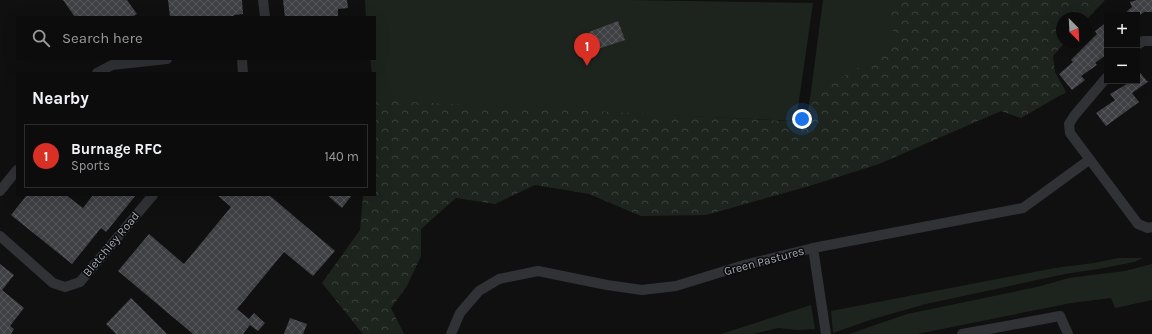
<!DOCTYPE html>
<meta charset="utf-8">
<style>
body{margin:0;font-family:Karla,sans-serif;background:#1a1a1b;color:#f1f3f6}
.controls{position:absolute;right:12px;top:12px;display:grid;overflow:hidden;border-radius:0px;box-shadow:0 4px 16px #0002}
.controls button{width:36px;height:36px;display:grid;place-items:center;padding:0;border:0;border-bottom:1px solid #2c2c2e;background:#0c0c0d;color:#f1f3f6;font:20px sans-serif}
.compass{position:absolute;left:1056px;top:12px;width:36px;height:36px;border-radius:50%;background:#0c0c0d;box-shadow:0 4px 16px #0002;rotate:156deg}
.you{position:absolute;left:802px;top:119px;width:14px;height:14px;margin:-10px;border:3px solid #fff;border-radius:50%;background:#1a73e8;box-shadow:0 0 0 6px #1a73e833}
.badge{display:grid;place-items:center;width:26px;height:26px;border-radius:50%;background:#d93025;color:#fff;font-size:13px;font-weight:700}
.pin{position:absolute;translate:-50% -33px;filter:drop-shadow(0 1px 2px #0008)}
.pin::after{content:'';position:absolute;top:21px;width:14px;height:12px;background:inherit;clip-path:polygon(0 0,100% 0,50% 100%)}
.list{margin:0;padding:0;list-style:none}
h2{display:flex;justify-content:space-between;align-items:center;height:52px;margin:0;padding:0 16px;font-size:17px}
h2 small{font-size:13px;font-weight:400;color:#9a9b9d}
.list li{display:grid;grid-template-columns:26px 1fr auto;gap:12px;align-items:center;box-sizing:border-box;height:64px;margin:0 8px 8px;padding:0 8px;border:1px solid #2c2c2e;border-radius:0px}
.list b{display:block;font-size:15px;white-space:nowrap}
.list p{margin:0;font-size:13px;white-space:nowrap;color:#9a9b9d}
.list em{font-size:13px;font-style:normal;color:#9a9b9d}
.icon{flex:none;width:22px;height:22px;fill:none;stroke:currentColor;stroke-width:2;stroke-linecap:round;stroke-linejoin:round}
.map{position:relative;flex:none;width:1152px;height:334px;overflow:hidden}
.search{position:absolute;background:#0c0c0d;box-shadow:0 4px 16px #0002;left:16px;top:16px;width:360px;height:44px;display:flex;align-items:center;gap:10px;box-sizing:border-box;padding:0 14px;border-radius:0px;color:#9a9b9d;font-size:15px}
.panel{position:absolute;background:#0c0c0d;box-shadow:0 4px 16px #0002;left:16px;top:72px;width:360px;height:124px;border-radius:0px}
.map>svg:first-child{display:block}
</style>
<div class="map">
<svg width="1152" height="334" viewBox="0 0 1152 334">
<defs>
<pattern id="forest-crowns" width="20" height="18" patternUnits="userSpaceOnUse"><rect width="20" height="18" fill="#1d241e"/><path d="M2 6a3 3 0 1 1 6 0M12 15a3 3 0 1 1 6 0" fill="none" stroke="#3b413c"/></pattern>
<pattern id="building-cross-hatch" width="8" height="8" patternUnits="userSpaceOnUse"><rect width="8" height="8" fill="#3f4044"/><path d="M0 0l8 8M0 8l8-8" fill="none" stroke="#58595d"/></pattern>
</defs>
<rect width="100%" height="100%" fill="#101011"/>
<!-- green -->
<g fill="#1d241e">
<path d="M365 0H628L813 3 796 121 375 102V73H372L370 59H375V17H366Z"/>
<path d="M823 0H933L957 70 807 122Z"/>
<path d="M1118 258H1143L1134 262 1098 269 1065 274 926 304 873 319 833 333 831 311 1055 268 1094 263Z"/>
<path d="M1152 264V300L1115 308 1111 298 1071 303 917 334H849L907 314 1037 287 1069 278 1125 271Z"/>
<path d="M811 305 815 329 797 330 778 328 753 334H721Z"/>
</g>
<!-- forest -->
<path fill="url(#forest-crowns)" d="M895 0H1105L1086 20V18H1062V42H1065L1053 56 1055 72 1066 92 1021 118 1001 111 879 164 806 187 706 215 641 216 589 194 535 185 495 204 456 198 421 229V256L407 286 391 308 404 334H363L322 283 360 230 363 195H375V100L807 122 810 97 900 42 886 19Z"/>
<!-- building -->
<g fill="url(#building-cross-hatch)">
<path d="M63 0H127L137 14 132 17H75Z"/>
<path d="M168 0H242L243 14 234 15V17H170Z"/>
<path d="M283 0H347L348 8 338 9V17H285Z"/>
<path d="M1137 0H1152V12H1144L1140 15H1123L1132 7 1130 2Z"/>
<path d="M618 21 625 40 595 50 589 32Z"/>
<path d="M1107 22V54L1095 63 1097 65 1081 76 1085 80 1072 90 1059 74 1073 62 1071 60 1097 34 1095 31Z"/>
<path d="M1137 69 1147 81H1149L1132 93 1139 102 1106 126 1096 113 1115 100 1110 94 1127 84 1125 81H1137Z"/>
<path d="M27 195H66L83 208 93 195H136L106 232 101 228 72 264 11 215Z"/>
<path d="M217 195H269L335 251 313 276 284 252 237 309 249 319 254 313 265 323 258 331 250 325 243 334H193L118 271 149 234 184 264 231 207Z"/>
<path d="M327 195H352L342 208Z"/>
<path d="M0 264 14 275 2 290 24 308 10 326 14 329 11 334H0Z"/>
<path d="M131 298 167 334H116L106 324Z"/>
<path d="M290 318 307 324 303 334H284Z"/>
</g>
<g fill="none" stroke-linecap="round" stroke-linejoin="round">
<!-- street -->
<g stroke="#313236" stroke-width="10">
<path d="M263 0 265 17"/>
<path d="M1137 45 1143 41H1152"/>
<path d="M242 59 243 73"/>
<path d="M97 73 112 65 167 59"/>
<path d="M1107 77 1074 116 1069 124 1070 133 1138 224 1148 228 1152 227"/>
<path d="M0 191 17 170"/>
<path d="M0 236 53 283 65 287 80 282 153 195"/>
<path d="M813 248 826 334"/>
<path d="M451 334 460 313 479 291 499 279 538 271 607 285 642 290 676 286 744 265 813 248 1023 208 1089 160"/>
<path d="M962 334 1060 316 1068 334"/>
</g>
</g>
<g text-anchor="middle" stroke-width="3" stroke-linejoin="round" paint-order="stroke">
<!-- street labels -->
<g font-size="12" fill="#a2a7b1" stroke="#0b0b0c">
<text transform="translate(111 244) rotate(-50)" y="4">Bletchley Road</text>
<text transform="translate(764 261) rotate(-15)" y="4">Green Pastures</text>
</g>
</g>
</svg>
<div class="controls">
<button>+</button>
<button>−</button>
</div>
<svg class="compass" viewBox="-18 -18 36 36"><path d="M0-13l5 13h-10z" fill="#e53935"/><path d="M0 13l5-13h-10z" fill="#9a9b9d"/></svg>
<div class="you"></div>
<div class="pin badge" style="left:587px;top:66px">1</div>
<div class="search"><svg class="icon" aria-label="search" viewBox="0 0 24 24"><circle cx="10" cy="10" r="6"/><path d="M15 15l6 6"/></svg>Search here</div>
<section class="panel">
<h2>Nearby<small></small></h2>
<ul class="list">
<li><span class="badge">1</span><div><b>Burnage RFC</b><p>Sports</p></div><em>140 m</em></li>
</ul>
</section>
</div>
